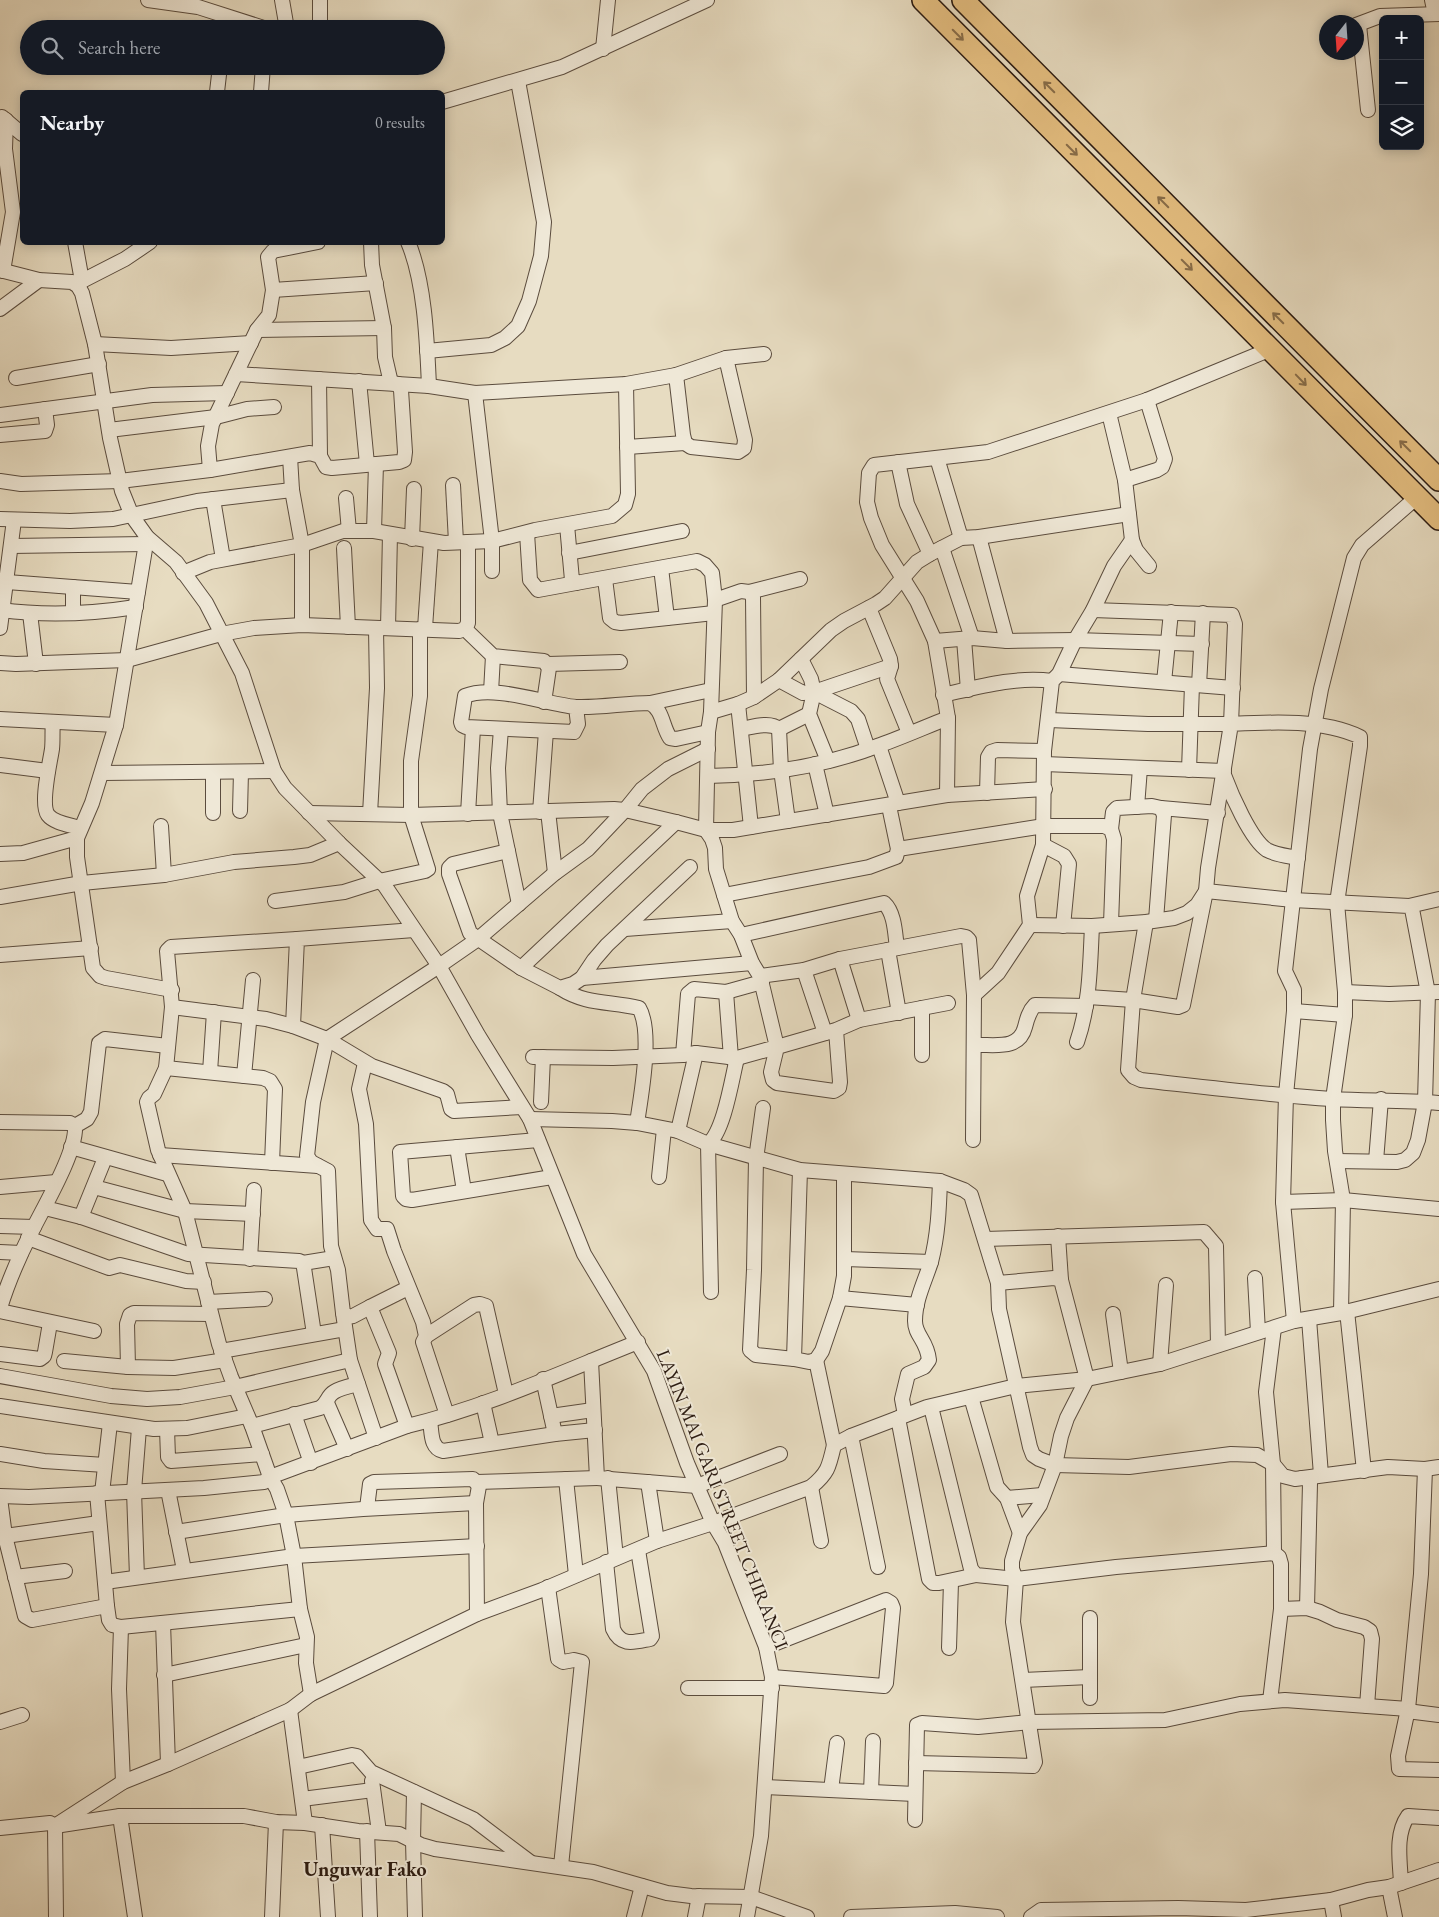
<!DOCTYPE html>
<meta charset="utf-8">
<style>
body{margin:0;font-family:"EB Garamond",serif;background:#242831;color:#f1f3f6}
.controls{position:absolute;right:15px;top:15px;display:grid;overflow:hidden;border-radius:8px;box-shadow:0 2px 12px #0003}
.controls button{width:45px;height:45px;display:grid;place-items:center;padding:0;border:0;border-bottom:1px solid #363941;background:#171b24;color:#f1f3f6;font:25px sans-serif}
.compass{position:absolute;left:1319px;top:15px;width:45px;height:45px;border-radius:50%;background:#171b24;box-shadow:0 2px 12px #0003;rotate:197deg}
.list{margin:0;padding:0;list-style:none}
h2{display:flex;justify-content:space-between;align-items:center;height:65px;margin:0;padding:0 20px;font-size:21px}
h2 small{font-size:16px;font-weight:400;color:#9ea1a6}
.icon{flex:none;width:28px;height:28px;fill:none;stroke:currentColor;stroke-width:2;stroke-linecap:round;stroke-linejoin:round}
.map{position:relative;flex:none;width:1439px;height:1917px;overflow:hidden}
.search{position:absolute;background:#171b24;box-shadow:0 2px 12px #0003;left:20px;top:20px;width:425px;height:55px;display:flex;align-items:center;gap:12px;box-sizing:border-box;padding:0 18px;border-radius:28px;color:#9ea1a6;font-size:19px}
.panel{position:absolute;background:#171b24;box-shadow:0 2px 12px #0003;left:20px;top:90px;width:425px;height:155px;border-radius:8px}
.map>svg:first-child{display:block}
</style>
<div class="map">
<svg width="1439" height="1917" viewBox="0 0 1439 1917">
<rect width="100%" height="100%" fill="#e7dcc1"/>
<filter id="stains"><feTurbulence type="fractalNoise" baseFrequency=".004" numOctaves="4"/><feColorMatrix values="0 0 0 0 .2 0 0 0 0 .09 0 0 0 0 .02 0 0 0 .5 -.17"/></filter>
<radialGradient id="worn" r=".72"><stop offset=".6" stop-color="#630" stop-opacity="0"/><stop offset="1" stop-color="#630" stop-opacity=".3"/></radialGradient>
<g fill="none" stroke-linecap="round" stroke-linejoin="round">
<defs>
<g id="street">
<path d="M148 0 198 7 267 29"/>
<path d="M282 0 287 29"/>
<path d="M320 0V29"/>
<path d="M1432 0 1435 14"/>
<path d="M1356 25 1380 16 1439 14"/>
<path d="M1359 25 1368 110"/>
<path d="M603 49 608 0"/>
<path d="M217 92 220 66"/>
<path d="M261 92 263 66"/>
<path d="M442 102 562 67 707 0"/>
<path d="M2 117 22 134"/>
<path d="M75 242 82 281"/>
<path d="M371 242 372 265 384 328 385 357 391 383"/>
<path d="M408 242C425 282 427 342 429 386"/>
<path d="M0 270 39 280 72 282 78 286 82 293 95 344 110 438 122 491 132 516 147 537 176 562 206 603 242 673 274 771 285 788 339 843 385 886 439 966 478 1035 530 1119 584 1254 654 1371 687 1463 713 1523 725 1543 766 1647 772 1677 761 1836 747 1917"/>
<path d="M3 271 13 212 5 149 6 120"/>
<path d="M78 286 82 281 125 259 150 242"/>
<path d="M273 290 376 283"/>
<path d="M0 309 39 280"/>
<path d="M257 330 384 328"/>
<path d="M95 344 171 348 251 343"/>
<path d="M427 351 491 345 505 338 518 326 529 301 541 256 544 222 518 81"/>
<path d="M236 374 429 386 475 393 626 384 676 375 726 358 764 354"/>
<path d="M676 375 683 435 685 443 691 447 738 452 744 448 745 440 726 358"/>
<path d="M16 378 99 364"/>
<path d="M319 379 320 456"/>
<path d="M359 381 367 464"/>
<path d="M475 393 492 541V571"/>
<path d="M1109 413 1125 480 1132 540 1136 550 1149 566"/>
<path d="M0 415 152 395 227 393"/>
<path d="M109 430 216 417 247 409 274 407"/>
<path d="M0 435 45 431 47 425 45 409"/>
<path d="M627 447 685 443"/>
<path d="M290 457 292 490 302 545V625"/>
<path d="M937 458 961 538"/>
<path d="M898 462 907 504 930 554"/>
<path d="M210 470 208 446 212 424 257 330 269 315 273 290 268 257 273 251 318 242"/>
<path d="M1125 480 1157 470 1162 467 1165 459 1147 400"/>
<path d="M0 481 21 484 120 481 210 470 310 453 320 456 326 467 332 468 399 462 404 460 405 452 401 390 398 384 391 383"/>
<path d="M453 485 456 542"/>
<path d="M346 498 349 531"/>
<path d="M213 499 223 559"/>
<path d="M0 519 70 521 113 519 197 501 292 490"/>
<path d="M374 531 376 464"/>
<path d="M527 533 530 580 538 590 576 583"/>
<path d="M147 537 116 725 92 803 77 838V857L93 968 100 976 106 978 172 990"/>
<path d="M979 537 1007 641"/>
<path d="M412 539 414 489"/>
<path d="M11 546 146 544"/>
<path d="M344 548 348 627"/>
<path d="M942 548 972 638"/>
<path d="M569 553 682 531"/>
<path d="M661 568 667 618"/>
<path d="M183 573 210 562 302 545 343 531H374L444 543 492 541 535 530 612 516 625 505 628 494 626 384"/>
<path d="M605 579 610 618 615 622 621 623 714 613"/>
<path d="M7 582 138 592"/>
<path d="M73 587V613"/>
<path d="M749 592 800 579"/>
<path d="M715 600 741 591 749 592 753 597 754 697"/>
<path d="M869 608 890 659 891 666 887 679 909 733"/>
<path d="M0 610C46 616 91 614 136 607"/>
<path d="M30 613 36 664"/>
<path d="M0 628 14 520"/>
<path d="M388 628 390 534"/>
<path d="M425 628 431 541"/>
<path d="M465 629 493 656 544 661 549 668 544 702"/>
<path d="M964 639 968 690"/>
<path d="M935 641 972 638 1007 641 1075 640 1202 644"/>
<path d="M801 659 811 679 814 692 809 714 828 761"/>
<path d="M0 663 16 664 127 660 221 634 254 628 302 625 459 631 465 629 468 623V542"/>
<path d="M548 664 620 662"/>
<path d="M1059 674 1233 688"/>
<path d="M779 680 803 693 814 692 851 711 858 719 868 749"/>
<path d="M1164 682 1171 612"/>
<path d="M1199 685 1203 613"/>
<path d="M491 692 493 656"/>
<path d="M814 692 891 666"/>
<path d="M943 695C978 687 1016 676 1052 681"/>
<path d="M650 703 711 690"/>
<path d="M738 704 751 827"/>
<path d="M576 707 578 724 574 732 466 727 462 725 461 722 465 696C494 684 544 704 576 707 601 708 625 703 650 703 663 710 662 726 670 738L676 739 708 732"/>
<path d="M711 712 738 704 754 697 779 680 831 630 844 621 876 604 885 598 917 562 930 554 961 538 979 537 1129 514"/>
<path d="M0 719 116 725"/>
<path d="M1049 720 1148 724H1231L1235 624 1232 615 1093 610"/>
<path d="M53 722C52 731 53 740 52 749 50 763 40 804 48 815 54 823 70 825 80 828"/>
<path d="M501 729 498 768 500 813 519 904"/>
<path d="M741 729C752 727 770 721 779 729L781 770 788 821"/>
<path d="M779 729 809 714"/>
<path d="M879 746 898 803"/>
<path d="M815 764 827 815"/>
<path d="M1044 764 1224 771"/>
<path d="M0 765 48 771"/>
<path d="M1189 770 1192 685"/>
<path d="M103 773 274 771"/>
<path d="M1224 775C1231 794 1251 840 1267 850 1276 855 1289 856 1298 858"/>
<path d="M708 776C765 775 826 766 880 745 903 737 925 727 948 718"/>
<path d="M987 793 988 757 991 752 997 750 1044 751"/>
<path d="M947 795 948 718 935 641 917 601 882 545 871 518 867 502 869 473 874 465 988 452 1147 400 1271 349"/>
<path d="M1137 807 1140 768"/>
<path d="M1161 808 1218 813"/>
<path d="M240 811 241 772"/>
<path d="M548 811 555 873"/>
<path d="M540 812 546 731"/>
<path d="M213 813V773"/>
<path d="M309 813 411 815 614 809 625 810 676 822 706 830H733L947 795 1045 789"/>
<path d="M370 814 377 688 376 628"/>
<path d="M468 814 473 728"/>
<path d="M161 826 164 875"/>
<path d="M1111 829 1113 812 1117 808 1152 806 1161 808 1164 815 1156 920"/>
<path d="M1043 845 1064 856 1069 864 1063 926"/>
<path d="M898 849 1044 826H1104L1111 829 1114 839 1111 924"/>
<path d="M508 851 453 864 449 868V874L470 933 521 968 560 988 573 984 582 978 594 960 607 945 690 867"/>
<path d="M0 854 23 853 77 838"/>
<path d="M724 895 869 867 896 857 898 849 889 806"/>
<path d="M0 897 82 883 164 875 234 862 294 857 310 855 339 843"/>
<path d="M275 901 344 892 379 881 425 871 428 869 411 815V761L420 696V629"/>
<path d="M1409 906 1439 899"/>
<path d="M1146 922 1133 1000 1128 1070 1134 1077 1141 1080C1204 1087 1268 1095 1332 1099 1368 1101 1403 1100 1439 1103"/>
<path d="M1030 925 1092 926 1146 922 1174 918 1187 913 1197 905 1206 891 1293 900 1409 906 1412 909 1428 993 1425 1102 1418 1140 1413 1153 1405 1160 1397 1162 1337 1161"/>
<path d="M625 929 732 921"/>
<path d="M414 930 297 939 293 1026 327 1039 372 1066 443 1091 447 1094 451 1109 454 1111 522 1107"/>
<path d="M741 935 884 903C895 913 895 934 897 948"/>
<path d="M297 939 171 947 167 951 172 1007 166 1068 154 1094 149 1098 147 1102 158 1150 185 1211 219 1344 231 1377 252 1426 270 1477 277 1489 286 1515 294 1556 300 1609 307 1637 306 1663 311 1694"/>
<path d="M888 950 899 1013"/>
<path d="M0 955 91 948"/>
<path d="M840 959 859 1020"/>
<path d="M521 968 676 822"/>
<path d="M804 970 825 1033"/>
<path d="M760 976 804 970 840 959 961 936 966 937 969 940 974 995 973 1140"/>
<path d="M582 978 752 963"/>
<path d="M560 988C586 1005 610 1001 639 1008 653 1031 641 1096 637 1123"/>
<path d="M726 992 731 1058"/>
<path d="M1345 992 1389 994 1439 992"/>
<path d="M974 995 998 973 1030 925 1027 896 1043 845 1044 751 1052 681 1059 674 1075 640 1093 610 1114 566 1132 540"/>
<path d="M1088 997 1133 1000 1178 1007 1183 1005 1206 891 1208 868 1231 724C1272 722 1322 719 1360 737V746L1337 903 1345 992V1015L1333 1099V1120L1335 1151 1343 1200 1341 1313"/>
<path d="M172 1007 266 1019 293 1026"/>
<path d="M1294 1011 1345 1015"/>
<path d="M836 1030 840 1082 839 1088 834 1091 777 1083 773 1080 771 1072 777 1047 836 1030 859 1020 948 1003"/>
<path d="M1077 1042C1090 1004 1090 966 1092 926"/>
<path d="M974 1045C994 1044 1019 1051 1025 1027 1027 1019 1029 1011 1035 1005L1086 1006"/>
<path d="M683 1055 688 994 694 989 726 992 762 982"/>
<path d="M922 1055V1008"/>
<path d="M533 1057 613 1058 683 1055 696 1053 737 1058 777 1047 760 976 752 963 741 935 732 921 716 869 715 848 712 839 706 830 708 732 711 712 715 600 712 573 705 565 697 561 576 583 572 580 567 525"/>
<path d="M365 1063 359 1089 366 1124 371 1220 377 1229H387L394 1251 423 1322 426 1336 423 1342 447 1415"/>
<path d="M166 1068 263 1078 270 1081 275 1089 272 1163"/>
<path d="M210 1072 214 1012"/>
<path d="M244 1076 253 980"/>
<path d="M541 1102 543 1057"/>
<path d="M763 1108 756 1159 754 1270 750 1350 756 1355 794 1359"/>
<path d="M530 1119 612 1121 637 1123 678 1131 708 1144 800 1170 940 1181 964 1190 971 1195 998 1283 999 1309 1030 1447 1033 1455 1039 1459 1055 1465 1129 1467 1231 1454 1257 1455 1273 1464 1283 1476 1295 1479 1388 1467 1425 1469 1439 1467"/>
<path d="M0 1122 70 1123 75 1126"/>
<path d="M75 1126 87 1119 91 1112 99 1043 105 1039 168 1046"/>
<path d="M678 1131 696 1053"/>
<path d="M538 1140 400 1152 403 1196 406 1199 412 1200 552 1177"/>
<path d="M71 1147 167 1174"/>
<path d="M457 1147 464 1191"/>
<path d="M160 1155 318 1166"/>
<path d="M1376 1161 1381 1099"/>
<path d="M800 1170 794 1359 809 1362 816 1360 822 1351 840 1298 844 1276V1174"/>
<path d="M659 1177 664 1129"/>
<path d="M0 1187 56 1182"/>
<path d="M94 1187 185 1211 253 1214"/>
<path d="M1283 1202 1343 1200 1439 1209"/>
<path d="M45 1208 81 1217 188 1254 299 1261 303 1263 304 1268 314 1334"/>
<path d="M81 1217 105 1158"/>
<path d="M0 1226 34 1227"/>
<path d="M1058 1236 1061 1280"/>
<path d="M28 1238 109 1268 120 1265 186 1281 204 1282"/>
<path d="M985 1239 1204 1232 1216 1246 1218 1345"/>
<path d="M0 1252 21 1253"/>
<path d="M250 1259 254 1190"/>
<path d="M845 1259 931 1262"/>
<path d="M303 1263 334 1258"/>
<path d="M1255 1278 1258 1332"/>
<path d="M711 1292 708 1144C724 1132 732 1078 737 1058"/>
<path d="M840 1298 917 1305"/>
<path d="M208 1302 265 1299"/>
<path d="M370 1307 353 1316 347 1317 343 1313 338 1270 331 1246 328 1171 311 1162 307 1156 313 1102 327 1039 439 966 478 939 555 873 588 849 625 810 642 789 668 769 708 749"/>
<path d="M0 1308C8 1282 19 1257 31 1233 43 1208 77 1152 75 1126"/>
<path d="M0 1311 94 1331"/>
<path d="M1347 1311 1364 1471"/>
<path d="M343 1313 350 1360 376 1438"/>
<path d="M1113 1314 1121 1372"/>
<path d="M1309 1319 1321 1475"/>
<path d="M1294 1321 1283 1202 1286 1095 1294 1011V990L1285 971 1310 749 1321 689 1354 558 1362 545 1417 497"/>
<path d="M1274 1328 1266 1392 1273 1464 1274 1553"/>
<path d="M426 1336 474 1305 480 1304 486 1306 506 1394"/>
<path d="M221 1351 345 1329"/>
<path d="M0 1354 40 1359 44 1356 45 1352 50 1323"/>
<path d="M816 1360 834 1445"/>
<path d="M64 1361 128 1367 174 1368 225 1360"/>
<path d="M591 1361 597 1478 697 1486 780 1454"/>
<path d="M1160 1364 1166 1285"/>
<path d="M128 1367 127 1324 130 1315 134 1313 210 1314"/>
<path d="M0 1376 111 1396 147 1399 180 1397 235 1387 350 1360"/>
<path d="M543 1379 555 1434"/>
<path d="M971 1397 997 1487 1007 1498 1020 1533"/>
<path d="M327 1403 347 1449"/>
<path d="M483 1403 492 1443"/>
<path d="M0 1406 154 1429 187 1428 247 1416"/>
<path d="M931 1407 971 1569 976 1575 1016 1579 1116 1567 1274 1553 1279 1557 1281 1564V1609L1270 1701"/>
<path d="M294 1414 311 1463"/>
<path d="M905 1415 902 1399 908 1374 924 1367 929 1360C927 1340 915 1336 915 1321 915 1300 925 1281 931 1262 938 1235 939 1209 940 1181"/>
<path d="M551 1416 593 1410"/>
<path d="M898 1418 929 1579 933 1583H939L976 1575"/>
<path d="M430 1421C432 1432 430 1448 443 1451L555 1434 595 1430"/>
<path d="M252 1426 320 1408C328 1403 327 1396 334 1392 340 1388 350 1386 358 1384"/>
<path d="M407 1426 385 1364 389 1353 370 1307 408 1288"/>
<path d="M167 1429 168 1457 171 1461 262 1454"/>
<path d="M851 1436 878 1567"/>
<path d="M0 1454 44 1461 105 1465"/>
<path d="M1425 1469 1421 1574 1408 1709 1398 1756 1399 1769 1439 1770"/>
<path d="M608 1478 616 1558"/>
<path d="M1302 1478 1307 1479 1310 1483 1307 1608"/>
<path d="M566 1479 576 1575"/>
<path d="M477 1482 597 1478"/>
<path d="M648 1482 657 1541"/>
<path d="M811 1487 821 1541"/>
<path d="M168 1490 184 1570"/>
<path d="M97 1493 107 1606 109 1620 112 1625 121 1627 300 1609"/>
<path d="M102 1493 110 1423"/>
<path d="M0 1496 29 1497 204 1488 264 1482 270 1477 407 1426C487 1407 562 1372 638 1342"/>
<path d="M0 1498 5 1536 25 1616 32 1620 107 1606"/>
<path d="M1007 1498 1042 1495"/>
<path d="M367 1508 370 1484 374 1482 473 1479 479 1486 476 1503 477 1614"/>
<path d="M176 1532 286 1515 363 1509 476 1503"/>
<path d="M5 1536 99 1523"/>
<path d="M606 1562 613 1629C621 1647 634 1642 650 1639L652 1636 638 1550"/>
<path d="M15 1577 65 1571"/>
<path d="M137 1577 134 1491 139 1428"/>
<path d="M105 1582 294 1556 477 1546"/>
<path d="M548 1587 558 1659 563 1662 574 1660 582 1662 561 1866"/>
<path d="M1281 1609 1307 1608 1320 1612 1337 1620 1364 1627 1370 1631 1372 1639 1367 1706"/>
<path d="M1090 1618V1698"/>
<path d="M163 1623 168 1764"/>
<path d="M121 1627 119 1689 123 1782"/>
<path d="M766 1647 886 1600 891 1603 893 1608 886 1683 884 1686 772 1677"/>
<path d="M949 1648 951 1582"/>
<path d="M164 1675 306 1645"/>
<path d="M1023 1680 1090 1677"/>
<path d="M688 1688H772"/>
<path d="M290 1710 305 1823"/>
<path d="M1407 1711 1439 1715"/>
<path d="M0 1722 22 1715"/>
<path d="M916 1763 1033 1766 1035 1762 1013 1622 1016 1579 1012 1569V1561L1020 1533 1040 1505 1055 1465 1061 1436 1067 1418 1087 1379 1061 1280 1054 1278 998 1283"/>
<path d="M298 1767 352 1755 357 1756 371 1772 473 1819 530 1862"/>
<path d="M372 1781 379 1832"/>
<path d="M765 1787 915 1794"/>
<path d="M831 1790 837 1743"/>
<path d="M414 1792 413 1841 415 1917"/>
<path d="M871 1792 873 1741"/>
<path d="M302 1799 373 1790"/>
<path d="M120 1816 135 1917"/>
<path d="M915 1820 917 1725 922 1723 978 1727 1030 1722 1165 1720 1240 1704 1285 1700 1408 1709"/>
<path d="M322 1825 328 1917"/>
<path d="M55 1826 123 1782 168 1764 290 1710 311 1694 477 1614 542 1590 657 1541 713 1523 811 1487C828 1473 829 1467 834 1445L851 1436 927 1407 1016 1386 1087 1379 1160 1364 1294 1321 1341 1313 1439 1289"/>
<path d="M55 1826 56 1917"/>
<path d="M0 1828 50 1823 55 1826 120 1816H244L276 1822 305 1823 358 1831 399 1834 421 1845 435 1849 593 1872 667 1893 691 1896 751 1897 807 1917"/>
<path d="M367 1831 370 1917"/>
<path d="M1401 1883C1400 1861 1395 1834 1408 1816L1439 1818"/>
<path d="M1389 1887 1395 1917"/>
<path d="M1331 1900 1334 1917"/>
<path d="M272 1917 276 1822"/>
<path d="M634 1917 642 1886"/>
<path d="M695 1917 699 1896"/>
<path d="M851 1917 955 1913 997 1917"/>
<path d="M1031 1917 1041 1910 1178 1908 1246 1910 1331 1900 1368 1890 1389 1887 1439 1870"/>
</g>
<g id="primary">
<path d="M923 0 1439 519"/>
<path d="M963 0 1439 480"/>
</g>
</defs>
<!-- street casing -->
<use href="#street" stroke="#5b4c3e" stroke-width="16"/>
<!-- primary casing -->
<use href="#primary" stroke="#2c1c12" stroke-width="24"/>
<!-- street -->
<use href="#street" stroke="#efe8d7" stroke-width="14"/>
<!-- primary -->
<use href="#primary" stroke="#e4be80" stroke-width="21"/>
</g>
<!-- one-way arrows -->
<defs><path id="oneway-shaft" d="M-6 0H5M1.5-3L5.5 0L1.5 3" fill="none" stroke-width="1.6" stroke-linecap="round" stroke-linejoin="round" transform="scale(1.25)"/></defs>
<g stroke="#886d49">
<use href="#oneway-shaft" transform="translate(958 35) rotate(45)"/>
<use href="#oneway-shaft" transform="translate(1049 87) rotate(-135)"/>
<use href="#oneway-shaft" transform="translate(1072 150) rotate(45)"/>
<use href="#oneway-shaft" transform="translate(1163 202) rotate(-135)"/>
<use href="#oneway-shaft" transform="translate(1187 265) rotate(45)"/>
<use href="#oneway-shaft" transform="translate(1278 318) rotate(-135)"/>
<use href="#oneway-shaft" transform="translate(1301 380) rotate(46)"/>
<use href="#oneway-shaft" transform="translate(1405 446) rotate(-135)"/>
</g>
<g text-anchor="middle" stroke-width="4" stroke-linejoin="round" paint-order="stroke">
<!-- street labels -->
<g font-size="19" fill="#2c1c12" stroke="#efe8d7">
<text transform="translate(723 1499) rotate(68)" y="7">LAYIN MAI GARI STREET CHIRANCI</text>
</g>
<!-- neighbourhood labels -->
<g font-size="20" font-weight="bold" fill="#2c1c12" stroke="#efe8d7">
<text x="365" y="1876">Unguwar Fako</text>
</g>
</g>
<rect width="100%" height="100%" filter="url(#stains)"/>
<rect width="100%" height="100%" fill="url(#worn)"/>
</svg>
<div class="controls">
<button>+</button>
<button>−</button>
<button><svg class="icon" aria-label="layers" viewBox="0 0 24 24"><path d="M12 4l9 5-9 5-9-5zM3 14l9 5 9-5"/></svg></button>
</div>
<svg class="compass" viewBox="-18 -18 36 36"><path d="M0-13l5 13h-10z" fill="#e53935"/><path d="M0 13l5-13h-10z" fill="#9ea1a6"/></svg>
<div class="search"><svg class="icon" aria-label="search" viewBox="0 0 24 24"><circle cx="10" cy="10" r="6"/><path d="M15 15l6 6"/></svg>Search here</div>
<section class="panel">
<h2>Nearby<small>0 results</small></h2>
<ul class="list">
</ul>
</section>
</div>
